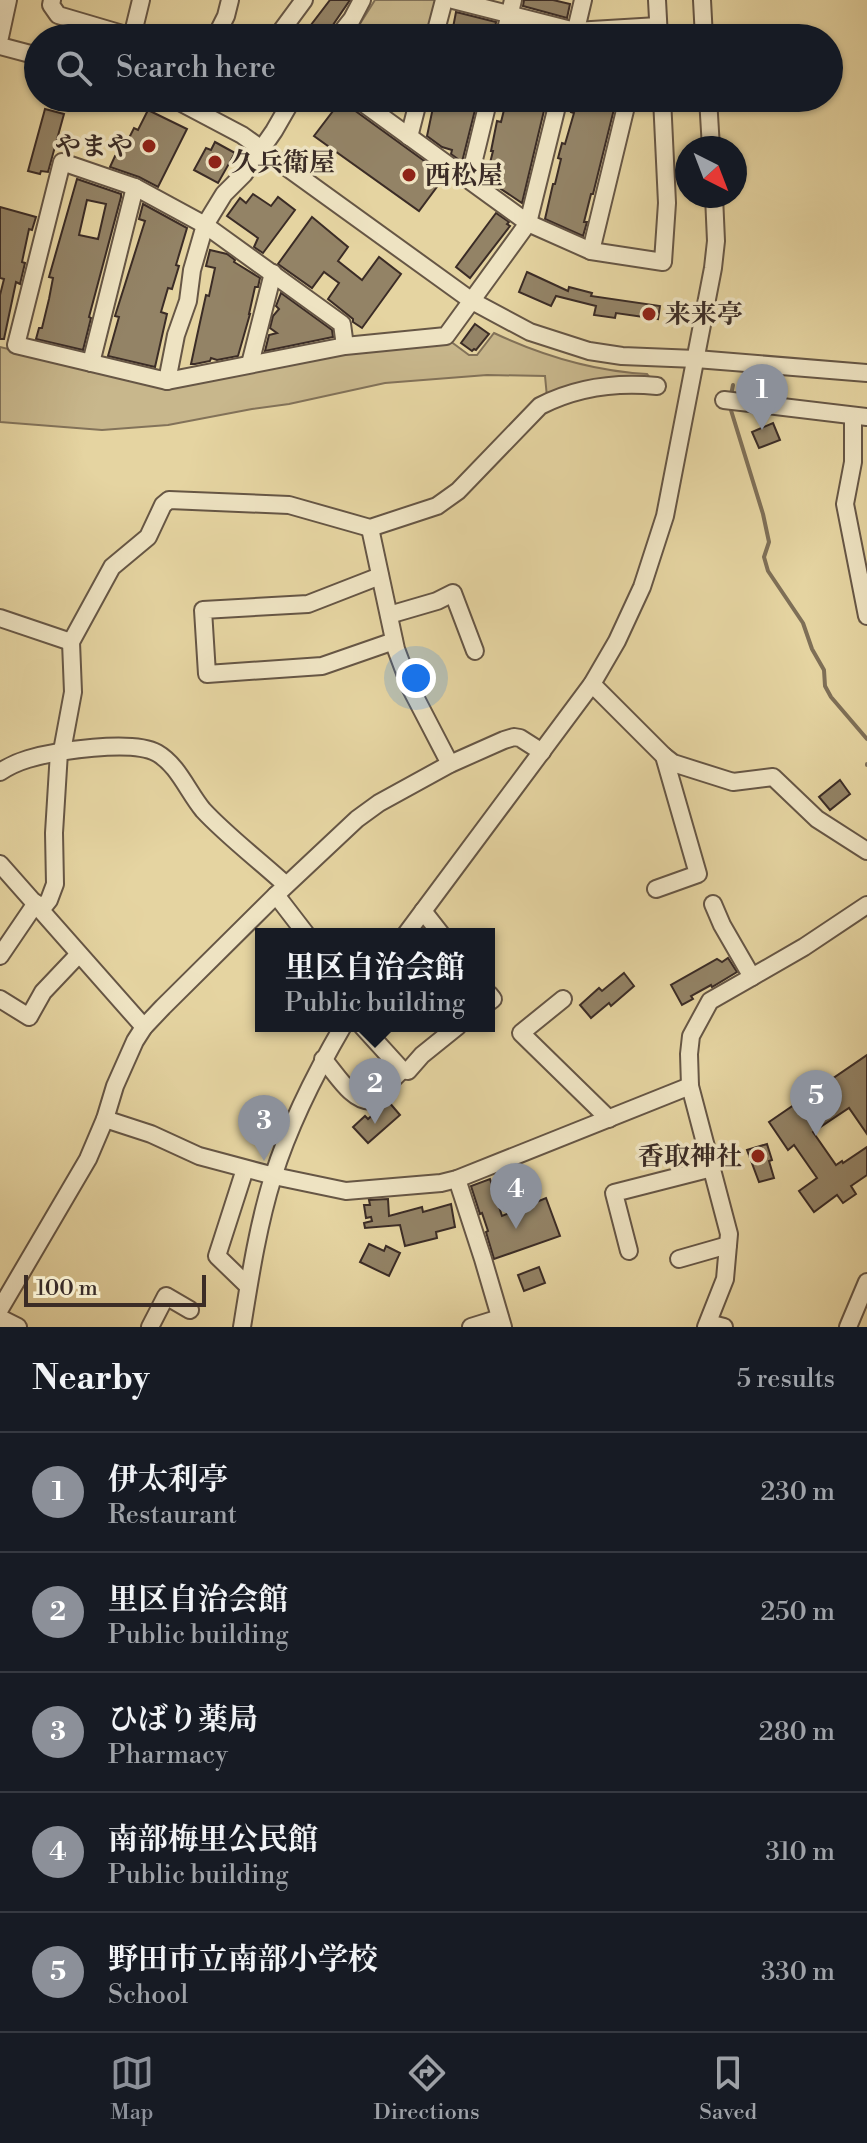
<!DOCTYPE html>
<meta charset="utf-8">
<style>
body{margin:0;font-family:"Libre Bodoni","Noto Serif JP",serif;background:#20242c;color:#f1f3f6}
.compass{position:absolute;left:675px;top:136px;width:72px;height:72px;border-radius:50%;background:#171b24;box-shadow:0 2px 6px #0004;rotate:138deg}
.scale{position:absolute;left:24px;bottom:20px;width:182px;box-sizing:border-box;padding-left:8px;border:4px solid #3b2c26;border-top:0;font-size:22px;line-height:28px;white-space:nowrap;color:#3b2c26;-webkit-text-stroke:6px #eee3c2;paint-order:stroke}
.you{position:absolute;left:416px;top:678px;width:28px;height:28px;margin:-20px;border:6px solid #fff;border-radius:50%;background:#1a73e8;box-shadow:0 0 0 12px #1a73e833}
.badge{display:grid;place-items:center;width:52px;height:52px;border-radius:50%;background:#8c9099;color:#fff;font-size:26px;font-weight:700}
.pin{position:absolute;translate:-50% -66px;filter:drop-shadow(0 2px 4px #0008)}
.pin::after{content:'';position:absolute;top:42px;width:28px;height:24px;background:inherit;clip-path:polygon(0 0,100% 0,50% 100%)}
.popup{position:absolute;left:255px;top:928px;width:240px;height:104px;box-sizing:border-box;display:grid;place-content:center;border-radius:0px;background:#171b24;filter:drop-shadow(0 2px 6px #0005);font-size:26px;white-space:nowrap;color:#9ea1a6}
.popup b{font-size:30px;color:#f1f3f6}
.popup::after{content:'';position:absolute;left:50%;top:100%;margin-left:-16px;border:16px solid transparent;border-top-color:#171b24}
.list{margin:0;padding:0;list-style:none}
h2{display:flex;justify-content:space-between;align-items:center;height:104px;margin:0;padding:0 32px;font-size:34px}
h2 small{font-size:26px;font-weight:400;color:#9ea1a6}
.list li{display:grid;grid-template-columns:52px 1fr auto;gap:24px;align-items:center;box-sizing:border-box;height:120px;padding:0 32px;border-top:2px solid #363941}
.list b{display:block;font-size:30px;white-space:nowrap}
.list p{margin:0;font-size:26px;white-space:nowrap;color:#9ea1a6}
.list em{font-size:26px;font-style:normal;color:#9ea1a6}
.icon{flex:none;width:44px;height:44px;fill:none;stroke:currentColor;stroke-width:2;stroke-linecap:round;stroke-linejoin:round}
.map{position:relative;flex:none;width:867px;height:1327px;overflow:hidden}
.search{position:absolute;background:#171b24;box-shadow:0 2px 6px #0004;left:24px;right:24px;top:24px;height:88px;display:flex;align-items:center;gap:20px;box-sizing:border-box;padding:0 28px;border-radius:44px;color:#9ea1a6;font-size:30px}
.sheet{height:704px;background:#171b24}
nav{display:flex;justify-content:space-around;align-items:center;box-sizing:border-box;height:112px;border-top:2px solid #363941;background:#171b24;font-size:22px;color:#9ea1a6}
nav a{display:grid;justify-items:center;gap:4px}
nav .on{color:#8c9099}
.map>svg:first-child{display:block}
</style>
<div class="map">
<svg width="867" height="1327" viewBox="0 0 867 1327">
<rect width="100%" height="100%" fill="#e5d4a1"/>
<filter id="stains"><feTurbulence type="fractalNoise" baseFrequency=".0025" numOctaves="4"/><feColorMatrix values="0 0 0 0 .2 0 0 0 0 .09 0 0 0 0 .02 0 0 0 .5 -.17"/></filter>
<radialGradient id="worn" r=".72"><stop offset=".6" stop-color="#630" stop-opacity="0"/><stop offset="1" stop-color="#630" stop-opacity=".3"/></radialGradient>
<!-- green -->
<g fill="#c8b78c" stroke="#827259" stroke-width="2">
<path d="M375 0H434L437 5 428 38H351Z"/>
<path d="M494 333C543 356 593 371 647 374L654 383 547 397 545 376 487 375 385 383 289 404 252 409 168 425 102 430 0 422V347L167 387 338 354 450 341 469 355H477Z"/>
</g>
<g fill="none" stroke-linecap="round" stroke-linejoin="round">
<!-- stream -->
<g stroke="#7e6f57" stroke-width="4">
<path d="M731 395 733 385"/>
<path d="M730 407 763 514 769 542 764 557 768 571 803 623 812 649 824 670 825 686 831 697 867 739"/>
<path d="M867 764V765"/>
</g>
</g>
<!-- building -->
<g fill="#938366" stroke="#3b2c26" stroke-width="2" fill-rule="evenodd">
<path d="M330 0H350L324 38H301Z"/>
<path d="M524 0H553L570 4 567 18 523 6Z"/>
<path d="M456 12 496 22 494 34 489 33 488 38H484L467 33 465 38H451Z"/>
<path d="M343 98 350 107 445 176 419 211 314 136Z"/>
<path d="M435 98H478L462 162 451 154 452 150 442 147 427 136Z"/>
<path d="M507 98H547L522 203 486 179 493 151H491L497 121 501 122Z"/>
<path d="M578 98H613L612 100 616 101 593 194H591L584 222H587L583 236 545 219 553 184H555L561 159 558 158 562 143 565 144 574 113 571 112 574 102H577Z"/>
<path d="M45 109 64 114 48 172 41 171 40 174 28 171Z"/>
<path d="M148 110 187 129 158 187 139 177 110 167 115 156 119 158 134 128 138 130Z"/>
<path d="M215 142 235 153 218 183 194 170 206 148 211 150Z"/>
<path d="M77 179 121 194V197L89 317 91 318 83 350 36 339 39 328H42L49 299 53 278 49 277ZM87 200 106 204 98 239 79 235Z"/>
<path d="M253 194 271 206 278 197 295 210 263 253 254 247 258 238 227 216 240 198 246 203Z"/>
<path d="M143 204 187 228 176 265 179 266 172 289 168 288 161 312 167 314 155 367 108 356 119 317 115 316 145 221 139 219Z"/>
<path d="M0 207 36 217 32 230 29 229 22 262 25 263 20 284 16 282 4 339H0V295L4 279 0 278Z"/>
<path d="M496 213 509 222 507 224 510 226 470 278 456 267Z"/>
<path d="M312 217 348 247 338 261 362 280 379 257 401 274 362 328 353 322V319L328 299 339 283 324 272 312 288 278 264Z"/>
<path d="M210 250 227 254 235 260 234 262 260 278 258 287H255L249 314H250L238 356 217 360 211 358 210 361 195 364H191L197 336 206 295 209 296 215 268 206 266Z"/>
<path d="M527 272 568 291 569 287 592 293 591 296 660 306 658 319 616 313 615 318 594 315 596 306 556 296 551 306 519 292Z"/>
<path d="M281 293 332 330 333 337 265 351 269 335 277 333 270 328 273 316 279 309 276 306Z"/>
<path d="M475 324 489 334 476 350 474 349 472 351 461 343Z"/>
<path d="M773 423 780 440 759 448 752 432Z"/>
<path d="M840 780 850 794 830 810 819 797Z"/>
<path d="M728 958 737 972 712 987 711 985 691 996 693 999 682 1005 671 985 717 959 722 962Z"/>
<path d="M624 973 634 986 611 1006 609 1003 591 1018 580 1005 599 988 602 991Z"/>
<path d="M867 1055V1134L849 1108 813 1132 836 1165 842 1161 843 1163 867 1147V1175L851 1186 856 1194 843 1203 837 1195 814 1212 799 1191 817 1178 794 1145 788 1150 769 1122Z"/>
<path d="M388 1101 400 1115 368 1143 353 1127 365 1116 368 1119Z"/>
<path d="M767 1144 772 1160 769 1161 774 1178 759 1182 747 1150Z"/>
<path d="M490 1179 502 1216 546 1198 560 1236 494 1259 486 1232 488 1231 482 1213 480 1214 471 1186Z"/>
<path d="M388 1199 389 1216 422 1207 423 1212 451 1204 455 1227 436 1232 437 1238 405 1246 400 1225 365 1228 364 1223 372 1221 371 1217 366 1218 364 1205H370L369 1200Z"/>
<path d="M369 1244 384 1251 386 1246 400 1253 389 1276 360 1262Z"/>
<path d="M539 1267 545 1283 524 1291 518 1275Z"/>
</g>
<g fill="none" stroke-linecap="round" stroke-linejoin="round">
<defs>
<g id="minor">
<path d="M52 0 51 5 58 15 136 38"/>
<path d="M453 0 575 31 658 26"/>
<path d="M657 0 659 38"/>
<path d="M702 0 704 38"/>
<path d="M0 37 8 0"/>
<path d="M132 37 141 0"/>
<path d="M215 38 226 16 230 0"/>
<path d="M276 38 304 0"/>
<path d="M337 38 352 19 362 0"/>
<path d="M434 38 444 0"/>
<path d="M504 38 513 0"/>
<path d="M574 38 583 0"/>
<path d="M0 46 38 56"/>
<path d="M172 98 242 135 472 301 530 332 589 351 622 356 696 359 867 373"/>
<path d="M356 98 528 223 591 251 663 262 667 203 662 98"/>
<path d="M708 98 711 148"/>
<path d="M409 137 419 98"/>
<path d="M469 180 489 98"/>
<path d="M591 251 628 98"/>
<path d="M345 346 342 324 205 225 135 187 62 162 16 345 167 381 345 346 446 336 528 223 559 98"/>
<path d="M91 363 135 187"/>
<path d="M250 364 273 273"/>
<path d="M167 381 176 335 188 301 192 270 205 225 224 194 244 174 274 131 293 98"/>
<path d="M724 400 867 417"/>
<path d="M853 416V462L845 504 867 616"/>
<path d="M370 528 396 649 411 689 450 764"/>
<path d="M380 576 308 604 203 610 207 674 322 666 394 641"/>
<path d="M389 615 437 601 453 593 475 651"/>
<path d="M0 618 71 642"/>
<path d="M592 684 664 756 698 874 656 889"/>
<path d="M62 751 73 692 71 642 112 567 148 537 163 505 169 500 289 505 370 528 437 506 458 491 540 406C577 387 616 382 657 386"/>
<path d="M664 756 673 763 733 782 773 777 817 819 867 851"/>
<path d="M0 772C9 766 18 762 28 759 55 751 132 739 157 753 178 765 188 792 203 810 227 836 260 861 286 885"/>
<path d="M0 864 144 1027"/>
<path d="M276 895 306 934"/>
<path d="M41 910 49 900 55 884 54 833 59 752"/>
<path d="M423 911 441 934"/>
<path d="M406 934 592 684 617 641 642 587 665 516 713 268 716 241 714 196"/>
<path d="M0 956 36 903"/>
<path d="M752 977 804 947 867 905"/>
<path d="M489 994 493 999 489 1002"/>
<path d="M0 999 29 1017 43 992 79 954"/>
<path d="M563 999 521 1033 609 1119"/>
<path d="M362 1026 402 1070 408 1071 422 1055 458 1026"/>
<path d="M323 1059C336 1073 351 1101 371 1101L402 1070"/>
<path d="M105 1119 151 1134 199 1156 274 1176 346 1191 441 1183 457 1179 690 1086"/>
<path d="M245 1169 217 1256 248 1286"/>
<path d="M457 1179 483 1259 503 1327"/>
<path d="M629 1251 614 1193 712 1168"/>
<path d="M679 1259 728 1245"/>
<path d="M0 1309 88 1159 105 1119 115 1086 135 1041 144 1027 163 1007 276 895 357 819 379 803 450 764 504 740 514 737 520 738 542 752"/>
<path d="M0 1318 18 1327"/>
<path d="M708 1323 724 1327"/>
<path d="M150 1327 166 1296 190 1310"/>
<path d="M242 1327C250 1277 258 1225 273 1177 290 1123 315 1074 343 1026"/>
<path d="M471 1327 500 1318"/>
<path d="M706 1327 725 1279 729 1234 690 1086 689 1054 691 1036 710 1001 752 977 722 925 713 904"/>
<path d="M848 1327 867 1282"/>
</g>
</defs>
<!-- minor casing -->
<use href="#minor" stroke="#665645" stroke-width="20"/>
<!-- minor -->
<use href="#minor" stroke="#eee3c2" stroke-width="16"/>
</g>
<!-- markers -->
<g fill="#8f2418" stroke="#eee3c2" stroke-width="3">
<circle cx="149" cy="146" r="8"/>
<circle cx="215" cy="162" r="8"/>
<circle cx="409" cy="175" r="8"/>
<circle cx="649" cy="314" r="8"/>
<circle cx="758" cy="1156" r="8"/>
</g>
<g text-anchor="middle" stroke-width="7" stroke-linejoin="round" paint-order="stroke">
<!-- poi labels -->
<g font-size="26" font-weight="bold" fill="#3b2c26" stroke="#eee3c2" text-anchor="start">
<text x="133" y="155" text-anchor="end">やまや</text>
<text x="231" y="171">久兵衛屋</text>
<text x="425" y="184">西松屋</text>
<text x="665" y="323">来来亭</text>
<text x="742" y="1165" text-anchor="end">香取神社</text>
</g>
</g>
<rect width="100%" height="100%" filter="url(#stains)"/>
<rect width="100%" height="100%" fill="url(#worn)"/>
</svg>
<svg class="compass" viewBox="-18 -18 36 36"><path d="M0-13l5 13h-10z" fill="#e53935"/><path d="M0 13l5-13h-10z" fill="#9ea1a6"/></svg>
<div class="scale">100 m</div>
<div class="you"></div>
<div class="pin badge" style="left:762px;top:430px">1</div>
<div class="pin badge" style="left:375px;top:1124px">2</div>
<div class="popup"><b>里区自治会館</b>Public building</div>
<div class="pin badge" style="left:264px;top:1161px">3</div>
<div class="pin badge" style="left:516px;top:1229px">4</div>
<div class="pin badge" style="left:816px;top:1136px">5</div>
<div class="search"><svg class="icon" aria-label="search" viewBox="0 0 24 24"><circle cx="10" cy="10" r="6"/><path d="M15 15l6 6"/></svg>Search here</div>
</div>
<section class="sheet">
<h2>Nearby<small>5 results</small></h2>
<ul class="list">
<li><span class="badge">1</span><div><b>伊太利亭</b><p>Restaurant</p></div><em>230 m</em></li>
<li><span class="badge">2</span><div><b>里区自治会館</b><p>Public building</p></div><em>250 m</em></li>
<li><span class="badge">3</span><div><b>ひばり薬局</b><p>Pharmacy</p></div><em>280 m</em></li>
<li><span class="badge">4</span><div><b>南部梅里公民館</b><p>Public building</p></div><em>310 m</em></li>
<li><span class="badge">5</span><div><b>野田市立南部小学校</b><p>School</p></div><em>330 m</em></li>
</ul>
</section>
<nav>
<a class="on"><svg class="icon" aria-label="map" viewBox="0 0 24 24"><path d="M3 6l6-2 6 2 6-2v14l-6 2-6-2-6 2zM9 4v14M15 6v14"/></svg>Map</a>
<a><svg class="icon" aria-label="directions" viewBox="0 0 24 24"><path d="M12 3l9 9-9 9-9-9zM9 14v-3h6M13 9l2 2-2 2"/></svg>Directions</a>
<a><svg class="icon" aria-label="saved" viewBox="0 0 24 24"><path d="M7 4h10v16l-5-4-5 4z"/></svg>Saved</a>
</nav>
